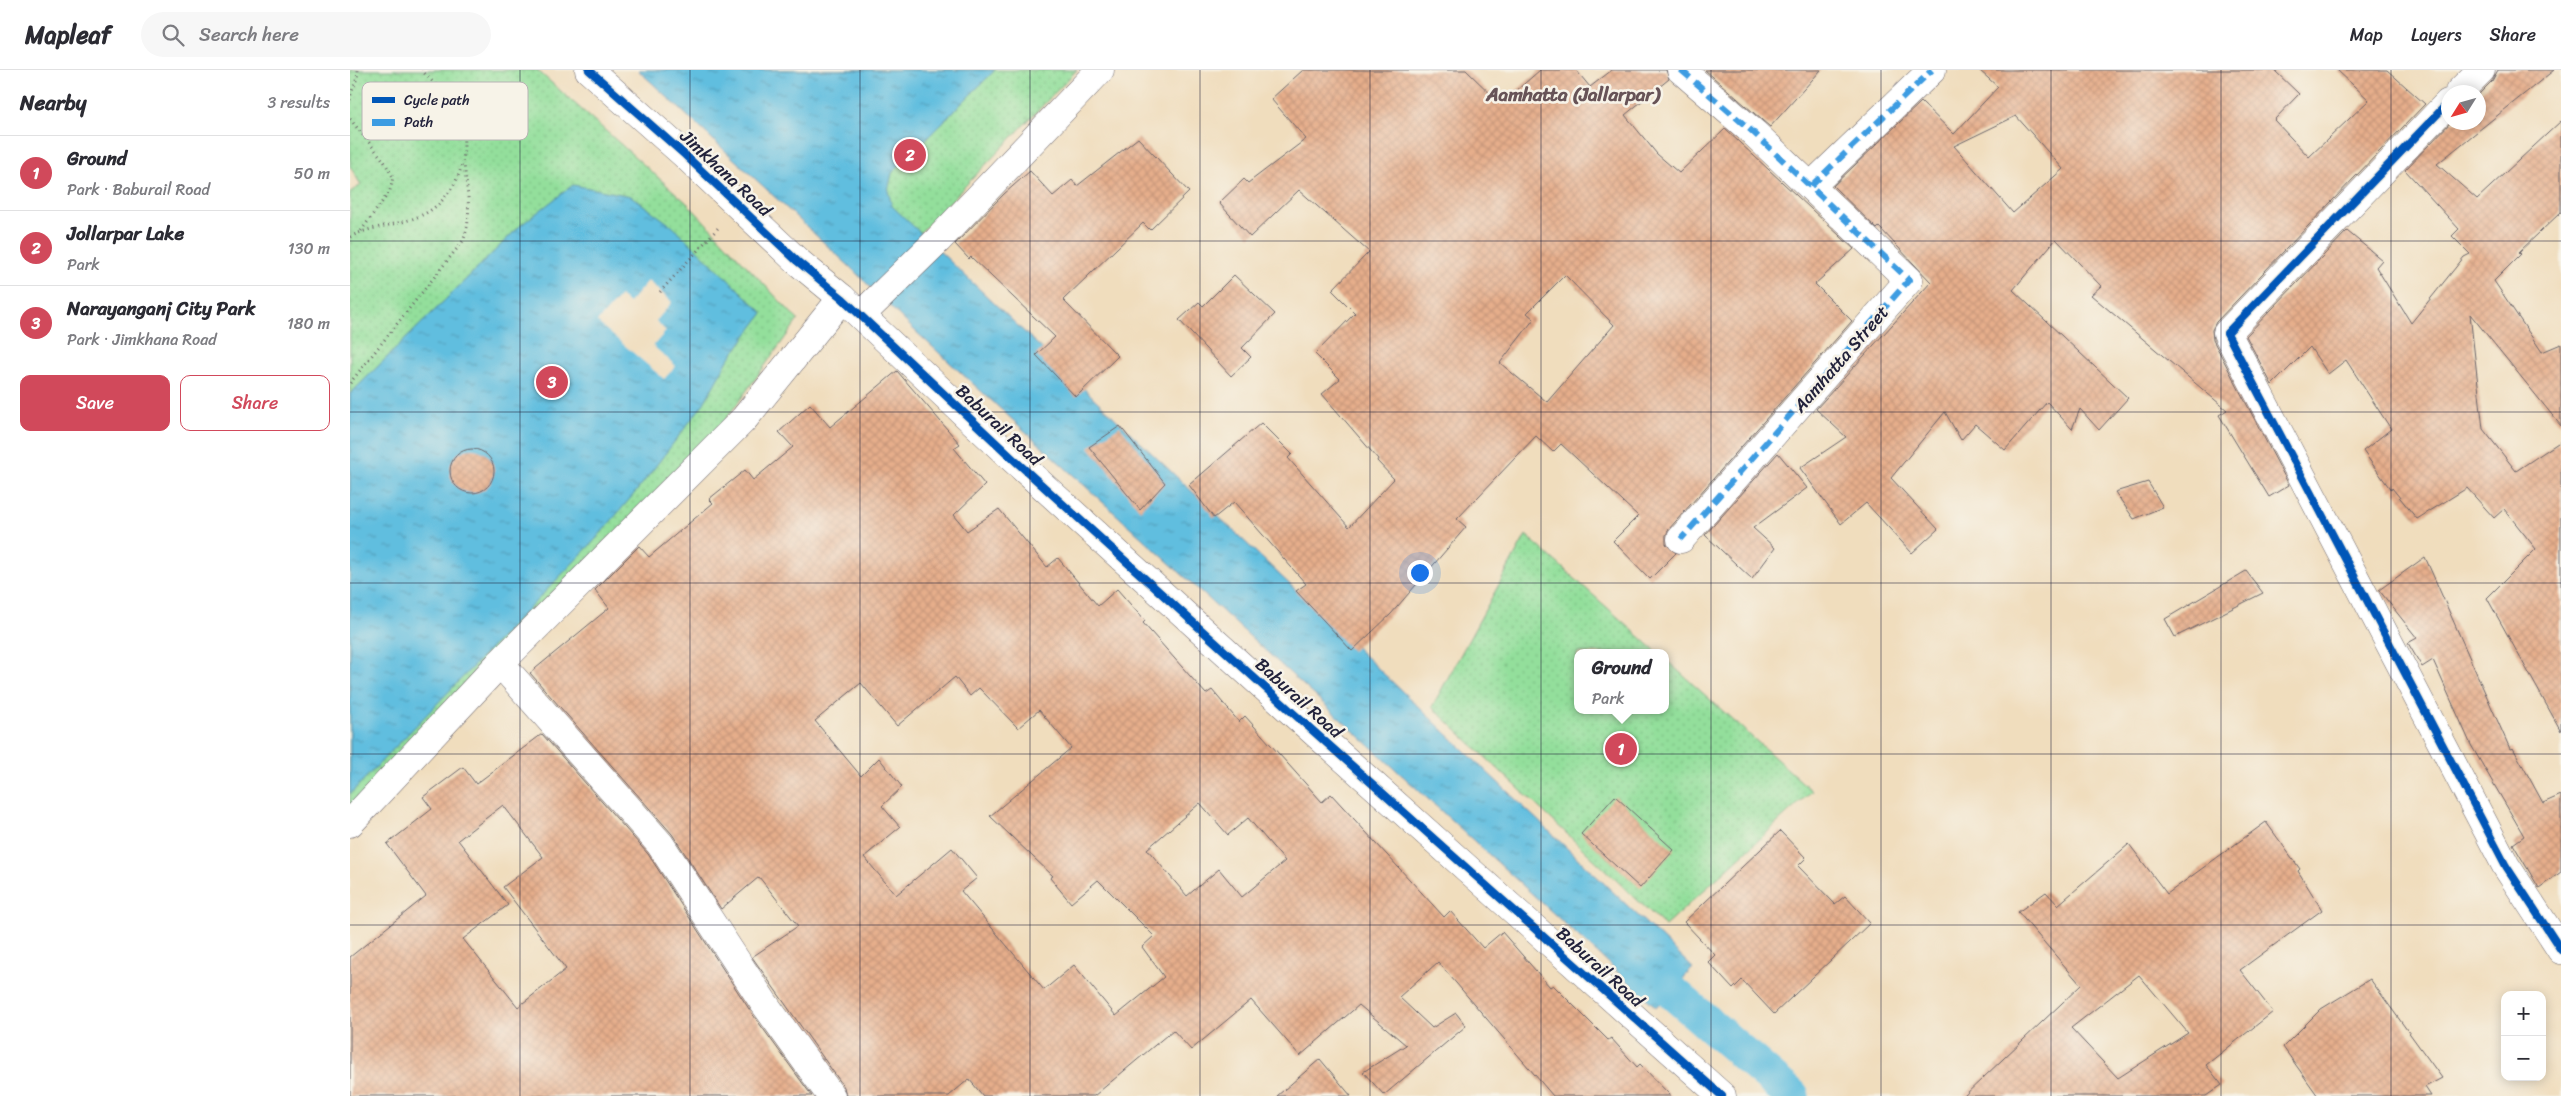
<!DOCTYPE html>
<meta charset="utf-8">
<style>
body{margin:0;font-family:Sriracha,sans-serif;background:#f7f7f7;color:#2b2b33}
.controls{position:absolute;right:15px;bottom:15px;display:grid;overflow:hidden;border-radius:10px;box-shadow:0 2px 12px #0003}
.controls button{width:45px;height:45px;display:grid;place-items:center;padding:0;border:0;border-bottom:1px solid #e1e1e2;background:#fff;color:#2b2b33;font:25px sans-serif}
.compass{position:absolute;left:2091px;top:15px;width:45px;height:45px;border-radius:50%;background:#fff;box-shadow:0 2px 12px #0003;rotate:233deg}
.you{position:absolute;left:1069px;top:502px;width:18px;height:18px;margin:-12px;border:4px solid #fff;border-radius:50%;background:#1a73e8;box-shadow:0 0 0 8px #1a73e833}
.badge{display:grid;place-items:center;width:32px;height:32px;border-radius:50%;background:#d1495b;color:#fff;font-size:16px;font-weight:700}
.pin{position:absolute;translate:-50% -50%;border:2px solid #fff;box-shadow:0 1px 5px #0006}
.popup{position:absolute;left:1224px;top:579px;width:95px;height:65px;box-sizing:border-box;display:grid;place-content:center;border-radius:10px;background:#fff;filter:drop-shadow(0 1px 4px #0005);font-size:16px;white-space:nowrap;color:#7c7c81}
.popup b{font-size:19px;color:#2b2b33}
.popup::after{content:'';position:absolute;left:50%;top:100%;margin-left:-10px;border:10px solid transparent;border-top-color:#fff}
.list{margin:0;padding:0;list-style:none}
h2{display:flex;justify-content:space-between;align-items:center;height:65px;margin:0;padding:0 20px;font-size:21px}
h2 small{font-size:16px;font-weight:400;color:#7c7c81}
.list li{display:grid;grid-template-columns:32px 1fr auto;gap:15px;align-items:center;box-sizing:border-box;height:75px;padding:0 20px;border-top:1px solid #e1e1e2}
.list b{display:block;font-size:19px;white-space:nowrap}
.list p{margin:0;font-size:16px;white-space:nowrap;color:#7c7c81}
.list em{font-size:16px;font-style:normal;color:#7c7c81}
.actions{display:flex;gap:10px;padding:15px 20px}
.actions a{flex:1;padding:11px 0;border:1px solid #d1495b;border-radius:10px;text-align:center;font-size:18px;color:#d1495b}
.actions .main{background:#d1495b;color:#fff}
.icon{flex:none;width:28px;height:28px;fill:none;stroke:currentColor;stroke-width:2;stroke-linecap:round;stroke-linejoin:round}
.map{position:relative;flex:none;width:2211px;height:1026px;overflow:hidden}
header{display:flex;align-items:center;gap:30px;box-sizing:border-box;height:70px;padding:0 25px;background:#fff;border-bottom:1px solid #e1e1e2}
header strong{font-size:24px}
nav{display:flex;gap:28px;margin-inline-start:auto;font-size:18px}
.search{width:350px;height:45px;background:#f7f7f7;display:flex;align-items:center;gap:12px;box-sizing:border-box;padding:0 18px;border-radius:28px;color:#7c7c81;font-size:19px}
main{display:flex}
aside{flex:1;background:#fff}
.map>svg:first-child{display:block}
</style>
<header>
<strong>Mapleaf</strong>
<div class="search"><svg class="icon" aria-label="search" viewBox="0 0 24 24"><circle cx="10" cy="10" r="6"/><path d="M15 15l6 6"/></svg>Search here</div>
<nav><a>Map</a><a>Layers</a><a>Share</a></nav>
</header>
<main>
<aside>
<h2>Nearby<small>3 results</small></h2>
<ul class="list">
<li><span class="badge">1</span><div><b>Ground</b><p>Park · Baburail Road</p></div><em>50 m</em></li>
<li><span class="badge">2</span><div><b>Jollarpar Lake</b><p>Park</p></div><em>130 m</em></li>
<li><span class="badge">3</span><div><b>Narayanganj City Park</b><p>Park · Jimkhana Road</p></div><em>180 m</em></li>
</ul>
<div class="actions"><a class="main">Save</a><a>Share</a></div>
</aside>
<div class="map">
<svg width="2211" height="1026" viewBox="0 0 2211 1026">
<defs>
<pattern id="grass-dots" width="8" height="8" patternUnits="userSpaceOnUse" patternTransform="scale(1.25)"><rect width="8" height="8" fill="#93df9b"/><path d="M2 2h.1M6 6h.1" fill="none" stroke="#7ebf86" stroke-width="1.8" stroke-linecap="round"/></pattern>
<pattern id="water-ripples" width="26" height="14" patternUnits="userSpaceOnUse" patternTransform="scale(1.25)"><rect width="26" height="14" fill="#61bedf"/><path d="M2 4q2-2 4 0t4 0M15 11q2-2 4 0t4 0" fill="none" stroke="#509ab6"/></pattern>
<pattern id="building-cross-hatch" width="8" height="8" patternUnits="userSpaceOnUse" patternTransform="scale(1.25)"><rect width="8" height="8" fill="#e6ae8b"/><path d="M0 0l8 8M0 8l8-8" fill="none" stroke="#c59579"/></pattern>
</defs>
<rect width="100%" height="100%" fill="#f7f3e8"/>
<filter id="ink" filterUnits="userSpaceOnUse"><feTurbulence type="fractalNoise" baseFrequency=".02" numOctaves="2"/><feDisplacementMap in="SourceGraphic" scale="10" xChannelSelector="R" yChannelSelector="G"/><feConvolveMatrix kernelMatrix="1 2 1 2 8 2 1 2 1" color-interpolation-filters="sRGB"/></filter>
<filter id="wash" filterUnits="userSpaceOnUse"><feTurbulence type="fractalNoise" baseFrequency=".0096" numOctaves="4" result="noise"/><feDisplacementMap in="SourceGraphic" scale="20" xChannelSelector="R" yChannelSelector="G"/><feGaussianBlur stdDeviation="1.12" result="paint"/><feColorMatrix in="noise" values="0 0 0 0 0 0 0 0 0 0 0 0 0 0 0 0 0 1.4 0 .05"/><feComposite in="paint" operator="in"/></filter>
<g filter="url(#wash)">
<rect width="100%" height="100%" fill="#f0ddbd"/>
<!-- grass -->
<g fill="url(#grass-dots)" stroke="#5a806b">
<path d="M0 0H187L337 133 448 250 358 374 0 745V122L11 115 0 96Z"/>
<path d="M387 0H727L563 170Z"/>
<path d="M1176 465 1308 583H1227V640H1315V589L1462 721 1315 856 1082 637Z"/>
</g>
<!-- water -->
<g fill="url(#water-ripples)" stroke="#42708d">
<path d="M288 0H645L542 103 538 121 542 136 1343 898 1306 937 563 259 498 195Z"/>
<path d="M223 115 281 126 322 156 413 243 378 290 354 333 289 418 245 470 0 724V324L171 155Z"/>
</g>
<!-- pier -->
<path fill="#f0ddbd" d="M298 211 322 232 306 251 316 261 303 276 326 296 314 309 247 252 270 226 279 233Z"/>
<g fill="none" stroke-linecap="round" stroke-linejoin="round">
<!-- canal -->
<path stroke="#61bedf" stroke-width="35" d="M1321 921 1442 1026"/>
</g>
<g id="blocks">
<!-- building -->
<g fill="url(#building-cross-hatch)" fill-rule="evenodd">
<path d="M953 0H1116L1151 34 1190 0H1226L1240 17 1262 0H1316L1319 9 1275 45 1307 84 1329 103 1375 59 1504 179 1465 214 1502 251 1319 459 1316 465V474L1326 483 1300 509 1263 471 1288 446 1211 374 1203 382 1186 366 1107 449 1116 457 1041 544 1002 581 946 521 956 514 884 432 864 448 839 415 911 353 942 384 938 388 999 457 1044 409 1027 391 1028 389 972 324 990 309 965 284 1005 243 982 220 1019 182 949 120 900 167 869 133 894 109 898 113 956 69 921 29ZM1215 205 1264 255 1197 332 1150 293 1184 249 1177 243Z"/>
<path d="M1355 0H1471L1420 57Z"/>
<path d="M1629 0H1924L1949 24 1924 50 1959 87 2019 30 1987 0H2037L2075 34 1866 252 1862 260 1863 270 1939 415 1919 427 1869 345 1877 340 1741 225 1751 216 1706 169 1663 220 1778 328 1749 360 1730 339 1722 359 1697 332 1655 380 1625 354 1611 370 1595 342 1541 408 1588 459 1562 483 1516 433 1491 454 1450 398 1496 367 1466 339 1581 212 1529 157 1527 159 1483 116 1571 32 1604 64 1648 17ZM1666 46 1713 99 1663 143 1604 76Z"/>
<path d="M2148 0H2204L2087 94 2127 129 2211 51V142L2169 182 2171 184 2144 211 2192 282 2211 274V356L2120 244 2133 359 2166 401 2211 371V661L2137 528 2186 479 2154 439 2144 448 2117 418 2067 449 2042 418 2041 420 2013 381 2041 359 1996 290 1978 304 1960 277 1922 315 1896 266 1997 161 2032 190 2026 197 2061 253 2114 187 2120 184 2102 166 2109 159 2055 100 2101 52H2128V25L2142 11Z"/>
<path d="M788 68 839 122 800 160 793 153 713 230 768 286 726 327 686 285 705 267 621 187 619 189 605 174 654 124 680 101 703 126 722 110 727 116Z"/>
<path d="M884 205 925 244 892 278 901 287 881 306 829 250 849 232 853 236Z"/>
<path d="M547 301 610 374 604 378 635 415 604 445 617 461 649 439 697 497 708 488 748 536 767 519 795 551 793 553 856 624 862 620 889 652 895 646 972 732 981 724 1094 847 1100 841 1133 878 1152 862 1200 917 1203 915 1258 970 1261 968 1287 997 1290 994 1321 1026H1203L1088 892 1049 927 1082 958 1106 943 1116 956 1034 1025 1013 1002 1056 975 1009 935 950 986 901 930 841 980 823 960 744 1026H633L619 1009 599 1026H496L494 1017 402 887 448 856 409 807 371 839 322 764 180 603 259 538 245 520 289 476 299 487 363 433 359 429 395 400 403 410 443 377 429 362 460 334 480 357ZM605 607 620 626 629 618 668 658 689 640 721 678 640 746 703 806 700 808 721 833 748 810 804 866 792 877 814 907 766 946 724 895 694 920 611 821 627 808 602 778 546 825 514 787 550 757 532 736 552 717 529 688 511 706 465 651 511 613 547 656ZM850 733 878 765 898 748 935 791 892 827 869 799 837 826 797 779Z"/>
<path d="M770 356 815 413 790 440 739 377Z"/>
<circle cx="122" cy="401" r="22"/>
<path d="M1428 383 1457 418 1403 458 1425 478 1402 509 1355 465Z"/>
<path d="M1798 412 1813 437 1784 449 1765 422Z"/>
<path d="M2075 487 2160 679 2163 678 2193 733 2211 725V802L2189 818 2163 774 2174 766 2121 675 2083 590 2072 597 2058 573 2067 568 2029 520Z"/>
<path d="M1896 501 1913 523 1825 567 1815 549Z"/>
<path d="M192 664 298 784 401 942 462 1026H0V887L76 826 37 774 82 739 73 727 113 697 126 714ZM153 735 193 787 153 817 216 899 168 937 113 869 158 835 108 770Z"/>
<path d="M1265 726 1324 780 1290 818 1231 764Z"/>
<path d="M1916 752 1950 799 1948 801 1972 840 1890 900 1923 942 1856 995 1872 1015 1856 1026H1614L1731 915 1668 842 1696 822 1708 835 1779 774 1817 824ZM1789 905 1838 963 1768 1008 1721 958Z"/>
<path d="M1430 761 1456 788 1448 796 1485 834 1495 826 1520 853 1424 944 1392 910 1383 919 1358 892 1365 885 1334 852Z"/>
<path d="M2020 909 2092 1008 2075 1017 2081 1026H1968L1933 977 1971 939Z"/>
<path d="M970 989 1001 1026H927Z"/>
</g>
</g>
</g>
<g filter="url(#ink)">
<use href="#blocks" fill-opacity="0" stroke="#6a6368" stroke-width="1"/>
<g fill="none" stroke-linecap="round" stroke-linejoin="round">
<defs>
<g id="minor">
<path d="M239 0 335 85 447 191 492 228 661 387 943 643 1372 1026"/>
<path d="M1331 0 1404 63 1559 210 1331 469"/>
<path d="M2109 22 2131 0"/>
<path d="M2098 33 1877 263 2156 796 2211 880"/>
<path d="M1461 116 1582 0"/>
<path d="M511 245 588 170 750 0"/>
<path d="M150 593 310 774 414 933 481 1026"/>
<path d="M0 753 150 593 394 349 492 228"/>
</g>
</defs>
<!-- minor casing -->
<use href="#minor" stroke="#6a6368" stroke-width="29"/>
<!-- path -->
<g stroke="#6a6368" stroke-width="3" stroke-dasharray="1 4" stroke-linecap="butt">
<path d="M0 30C1 19 8 11 8 0"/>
<path d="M0 49 34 91 43 107 40 121 11 161"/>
<path d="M0 167C22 155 52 156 76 143 114 121 125 71 102 34 95 21 81 12 72 0"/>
<path d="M310 222 368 158"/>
<path d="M0 313 113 171C123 146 117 121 114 94"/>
</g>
<!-- minor -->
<use href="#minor" stroke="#fff" stroke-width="28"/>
<!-- quiet -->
<g stroke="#3c9ce2" stroke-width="6" stroke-dasharray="12 6" stroke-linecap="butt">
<path d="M1331 0 1404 63 1559 210 1331 469"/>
<path d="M1461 116 1582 0"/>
</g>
<defs>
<g id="cycleway">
<path d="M239 0 335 85 447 191 492 228 661 387 943 643 1372 1026"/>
<path d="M2098 33 1877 263 2156 796 2211 880"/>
</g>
</defs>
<!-- cycleway casing -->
<use href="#cycleway" stroke="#f7f3e8" stroke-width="11"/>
<!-- cycleway -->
<use href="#cycleway" stroke="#0057b8" stroke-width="8"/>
</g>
</g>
<!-- grid -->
<path fill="none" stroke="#22223b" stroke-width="1" stroke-opacity="0.55" d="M170 0V1026M340 0V1026M510 0V1026M680 0V1026M850 0V1026M1020 0V1026M1191 0V1026M1361 0V1026M1531 0V1026M1701 0V1026M1871 0V1026M2041 0V1026M0 171H2211M0 342H2211M0 513H2211M0 684H2211M0 855H2211"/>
<g text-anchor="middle" stroke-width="5" stroke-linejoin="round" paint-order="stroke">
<!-- street labels -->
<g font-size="18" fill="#22223b" stroke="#f7f3e8">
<text transform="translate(376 103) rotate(43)" y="6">Jimkhana Road</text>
<text transform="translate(1491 289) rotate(-49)" y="6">Aamhatta Street</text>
<text transform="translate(649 355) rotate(43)" y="6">Baburail Road</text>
<text transform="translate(949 628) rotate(42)" y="6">Baburail Road</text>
<text transform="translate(1250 897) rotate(42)" y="6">Baburail Road</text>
</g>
<!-- neighbourhood labels -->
<g font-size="19" font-weight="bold" fill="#675357" stroke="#f7f3e8">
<text x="1223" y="31">Aamhatta (Jallarpar)</text>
</g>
</g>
<!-- legend -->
<rect x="12" y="12" width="166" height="58" rx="8" fill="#f7f3e8" stroke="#b7b4b4" stroke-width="1"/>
<rect x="22" y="27" width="23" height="6" fill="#0057b8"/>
<rect x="22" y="49" width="23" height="7" fill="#3c9ce2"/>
<g font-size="14" fill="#22223b">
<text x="54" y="35">Cycle path</text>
<text x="54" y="57">Path</text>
</g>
</svg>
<div class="controls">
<button>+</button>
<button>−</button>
</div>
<svg class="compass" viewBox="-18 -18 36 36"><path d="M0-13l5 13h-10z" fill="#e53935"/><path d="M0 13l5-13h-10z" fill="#7c7c81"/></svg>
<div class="you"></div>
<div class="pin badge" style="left:1271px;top:679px">1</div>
<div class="popup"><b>Ground</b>Park</div>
<div class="pin badge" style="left:560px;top:85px">2</div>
<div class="pin badge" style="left:202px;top:312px">3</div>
</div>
</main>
